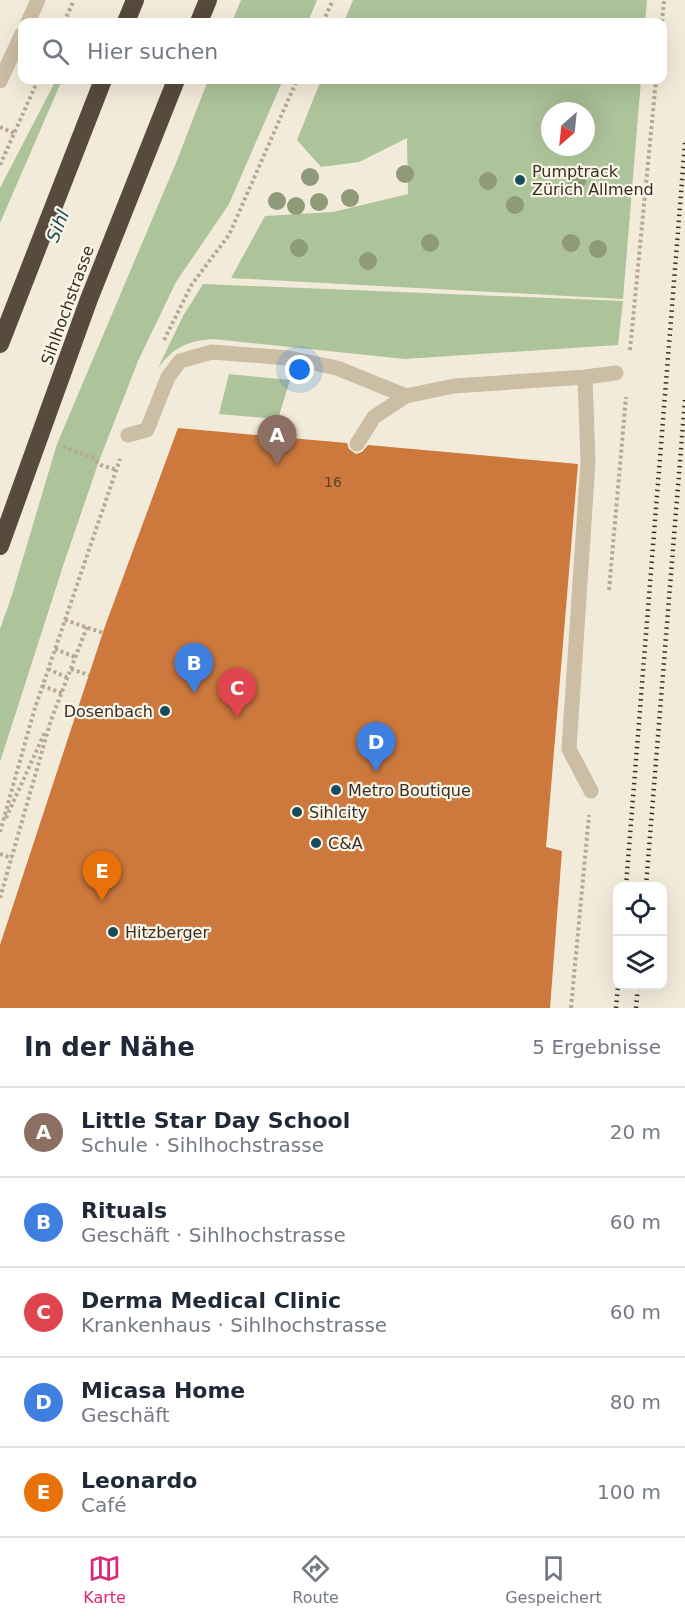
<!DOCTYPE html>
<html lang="de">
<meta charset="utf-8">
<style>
body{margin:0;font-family:"DejaVu Sans",sans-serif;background:#f2f2f3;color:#1f2937}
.controls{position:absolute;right:18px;bottom:18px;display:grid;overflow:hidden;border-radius:12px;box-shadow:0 6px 24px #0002}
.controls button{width:54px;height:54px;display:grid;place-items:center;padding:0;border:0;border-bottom:2px solid #e0e1e3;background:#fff;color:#1f2937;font:30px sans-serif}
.compass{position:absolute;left:541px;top:102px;width:54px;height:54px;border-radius:50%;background:#fff;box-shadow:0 6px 24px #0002;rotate:207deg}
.you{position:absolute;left:300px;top:370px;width:21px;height:21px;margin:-15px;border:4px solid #fff;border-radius:50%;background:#1a73e8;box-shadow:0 0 0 9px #1a73e833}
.badge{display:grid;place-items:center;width:39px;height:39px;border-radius:50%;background:#db2777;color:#fff;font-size:20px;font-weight:700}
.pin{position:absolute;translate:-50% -50px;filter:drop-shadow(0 2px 3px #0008)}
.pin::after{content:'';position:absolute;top:32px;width:21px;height:18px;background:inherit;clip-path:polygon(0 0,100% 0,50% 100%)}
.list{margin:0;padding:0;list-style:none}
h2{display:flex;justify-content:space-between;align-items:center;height:78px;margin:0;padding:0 24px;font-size:26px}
h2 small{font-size:20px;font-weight:400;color:#747a83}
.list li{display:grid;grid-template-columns:39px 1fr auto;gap:18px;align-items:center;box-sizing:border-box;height:90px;padding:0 24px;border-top:2px solid #e0e1e3}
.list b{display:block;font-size:22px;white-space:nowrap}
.list p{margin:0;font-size:20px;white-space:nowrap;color:#747a83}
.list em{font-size:20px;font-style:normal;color:#747a83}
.icon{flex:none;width:33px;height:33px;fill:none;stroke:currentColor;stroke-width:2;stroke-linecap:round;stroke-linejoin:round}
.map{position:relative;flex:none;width:685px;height:1008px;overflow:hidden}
.search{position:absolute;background:#fff;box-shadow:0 6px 24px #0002;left:18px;right:18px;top:18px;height:66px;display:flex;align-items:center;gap:15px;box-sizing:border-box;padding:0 21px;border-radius:12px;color:#747a83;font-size:22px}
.sheet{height:528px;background:#fff}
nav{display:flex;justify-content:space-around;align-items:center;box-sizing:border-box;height:84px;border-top:2px solid #e0e1e3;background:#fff;font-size:16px;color:#747a83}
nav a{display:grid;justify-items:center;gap:3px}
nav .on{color:#db2777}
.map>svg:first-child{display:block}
</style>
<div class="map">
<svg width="685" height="1008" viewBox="0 0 685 1008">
<rect width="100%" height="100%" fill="#f3ebda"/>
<!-- green -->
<g fill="#adc399" fill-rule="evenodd">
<path d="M241 0H317L308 22H232Z"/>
<path d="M353 0H647L645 22H344Z"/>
<path d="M56 80H62L0 223V188Z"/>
<path d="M208 80H283L229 204 176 282 138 361 99 461 63 566 0 762V626L54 443Z"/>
<path d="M321 80H641L623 299 231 278 265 216 333 212 408 194 407 138 359 162 321 167 297 140ZM550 111H586V147H550Z"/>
<path d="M203 284 623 301 618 345 405 359 213 339C187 341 174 347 158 368L183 316Z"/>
<path d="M229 374 290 380 278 419 219 414Z"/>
</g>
<!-- pier -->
<g fill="#f3ebda">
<path d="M101 0H240L231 22H92Z"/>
<path d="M69 80H208L176 163 57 444 12 595 0 629V256Z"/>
</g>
<!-- building -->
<path fill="#cd793e" d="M178 428 347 443 349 449 356 454 362 452 368 445 578 464 546 847 562 851 550 1008H0V945L104 629Z"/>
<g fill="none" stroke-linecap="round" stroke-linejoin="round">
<!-- path -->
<g stroke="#b8a88f" stroke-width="4" stroke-dasharray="3 3" stroke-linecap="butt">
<path d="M64 22 74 0"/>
<path d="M323 22 333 0"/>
<path d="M662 22 664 0"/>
<path d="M0 127 14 133"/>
<path d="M0 165 38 80"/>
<path d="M164 340 192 284 229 235 297 80"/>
<path d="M630 350 656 80"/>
<path d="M63 447 92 457 101 465 117 470"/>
<path d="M609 590 626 397"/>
<path d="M65 620 103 633"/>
<path d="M55 649 75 657"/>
<path d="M48 669 68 678"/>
<path d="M71 669 89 675"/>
<path d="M42 686 62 693"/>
<path d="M6 818 45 732"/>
<path d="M0 832 34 711 120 459"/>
<path d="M0 854 12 858"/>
<path d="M0 898 51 720 87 627"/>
<path d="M571 1008 589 815"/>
</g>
<!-- lane -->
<g stroke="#ccbda5" stroke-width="15">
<path d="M585 377 588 462 569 749 591 791"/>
<path d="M128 435 147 430 168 377 180 361 212 352 289 358 337 368 406 396"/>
<path d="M357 444 374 417 406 396 454 386 585 377 616 373"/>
</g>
<!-- street -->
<g stroke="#ccbda5" stroke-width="15">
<path d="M28 22 38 0"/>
<path d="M0 81 22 34"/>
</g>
<!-- highway -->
<g stroke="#584a3d" stroke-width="18">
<path d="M126 22 135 0"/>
<path d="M199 22 208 0"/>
<path d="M0 344 103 80"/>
<path d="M0 546 89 299 176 80"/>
</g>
<!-- rail -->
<g stroke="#372f27" stroke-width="4.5" stroke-dasharray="1.5 4.5" stroke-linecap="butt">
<path d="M626 886 685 143"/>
<path d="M646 886 685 399"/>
<path d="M616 1008 618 986"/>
<path d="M636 1008 638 986"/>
</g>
</g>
<!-- trees -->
<g fill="#8f9a79">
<circle cx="405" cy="174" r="9"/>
<circle cx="310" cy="177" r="9"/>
<circle cx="488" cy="181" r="9"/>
<circle cx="577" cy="181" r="9"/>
<circle cx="350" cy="198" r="9"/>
<circle cx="277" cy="201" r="9"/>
<circle cx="319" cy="202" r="9"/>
<circle cx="515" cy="205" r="9"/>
<circle cx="296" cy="206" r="9"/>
<circle cx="430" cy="243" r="9"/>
<circle cx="571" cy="243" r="9"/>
<circle cx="299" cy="248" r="9"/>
<circle cx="598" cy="249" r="9"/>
<circle cx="368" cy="261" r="9"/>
</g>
<!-- markers -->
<g fill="#1a4b5b" stroke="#faf5e6" stroke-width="2">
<circle cx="520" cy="180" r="6"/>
<circle cx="165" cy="711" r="6"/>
<circle cx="336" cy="790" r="6"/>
<circle cx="297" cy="812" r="6"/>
<circle cx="316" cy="843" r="6"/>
<circle cx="113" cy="932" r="6"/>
</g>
<g text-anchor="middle" stroke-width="4.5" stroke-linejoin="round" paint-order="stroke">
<!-- number labels -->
<g font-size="14" fill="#5c422d">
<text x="333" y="487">16</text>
</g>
<!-- poi labels -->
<g font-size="16" fill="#372f27" stroke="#faf5e6" text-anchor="start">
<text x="532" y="177">Pumptrack<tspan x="532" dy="18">Zürich Allmend</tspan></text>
<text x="153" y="717" text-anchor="end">Dosenbach</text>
<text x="348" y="796">Metro Boutique</text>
<text x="309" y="818">Sihlcity</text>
<text x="328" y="849">C&amp;A</text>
<text x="125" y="938">Hitzberger</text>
</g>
<!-- street labels -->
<g font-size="16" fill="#372f27" stroke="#faf5e6">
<text transform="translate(67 305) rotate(-70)" y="6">Sihlhochstrasse</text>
</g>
<!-- water labels -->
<g font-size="18" font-style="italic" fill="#1a4b5b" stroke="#faf5e6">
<text transform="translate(58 226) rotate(-68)" y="6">Sihl</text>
</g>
</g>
</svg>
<div class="controls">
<button><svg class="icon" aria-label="locate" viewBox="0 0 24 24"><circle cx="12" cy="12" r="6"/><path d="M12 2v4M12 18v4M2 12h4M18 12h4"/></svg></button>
<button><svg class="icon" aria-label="layers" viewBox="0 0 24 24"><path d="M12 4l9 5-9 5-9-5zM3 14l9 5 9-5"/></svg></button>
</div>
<svg class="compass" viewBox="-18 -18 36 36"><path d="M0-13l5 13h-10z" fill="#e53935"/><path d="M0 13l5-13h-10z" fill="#747a83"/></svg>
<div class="you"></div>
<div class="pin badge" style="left:277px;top:465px;background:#8d6e63">A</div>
<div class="pin badge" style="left:194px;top:693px;background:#3f7fe0">B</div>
<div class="pin badge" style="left:237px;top:718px;background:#e0444e">C</div>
<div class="pin badge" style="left:376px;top:772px;background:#3f7fe0">D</div>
<div class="pin badge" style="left:102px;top:901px;background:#e8710a">E</div>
<div class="search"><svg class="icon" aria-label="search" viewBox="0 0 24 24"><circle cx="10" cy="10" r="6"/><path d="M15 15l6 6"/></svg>Hier suchen</div>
</div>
<section class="sheet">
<h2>In der Nähe<small>5 Ergebnisse</small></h2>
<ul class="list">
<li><span class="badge" style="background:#8d6e63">A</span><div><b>Little Star Day School</b><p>Schule · Sihlhochstrasse</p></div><em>20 m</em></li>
<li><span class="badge" style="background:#3f7fe0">B</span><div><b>Rituals</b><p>Geschäft · Sihlhochstrasse</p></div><em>60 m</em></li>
<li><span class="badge" style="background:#e0444e">C</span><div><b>Derma Medical Clinic</b><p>Krankenhaus · Sihlhochstrasse</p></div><em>60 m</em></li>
<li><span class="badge" style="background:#3f7fe0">D</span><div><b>Micasa Home</b><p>Geschäft</p></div><em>80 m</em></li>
<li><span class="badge" style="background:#e8710a">E</span><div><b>Leonardo</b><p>Café</p></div><em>100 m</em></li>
</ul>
</section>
<nav>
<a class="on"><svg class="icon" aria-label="map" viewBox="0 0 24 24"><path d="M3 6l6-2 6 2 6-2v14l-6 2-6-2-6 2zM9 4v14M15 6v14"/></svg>Karte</a>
<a><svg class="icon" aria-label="directions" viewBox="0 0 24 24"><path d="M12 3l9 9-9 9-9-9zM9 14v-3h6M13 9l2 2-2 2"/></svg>Route</a>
<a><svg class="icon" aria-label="saved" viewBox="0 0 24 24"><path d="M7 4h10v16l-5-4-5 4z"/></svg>Gespeichert</a>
</nav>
